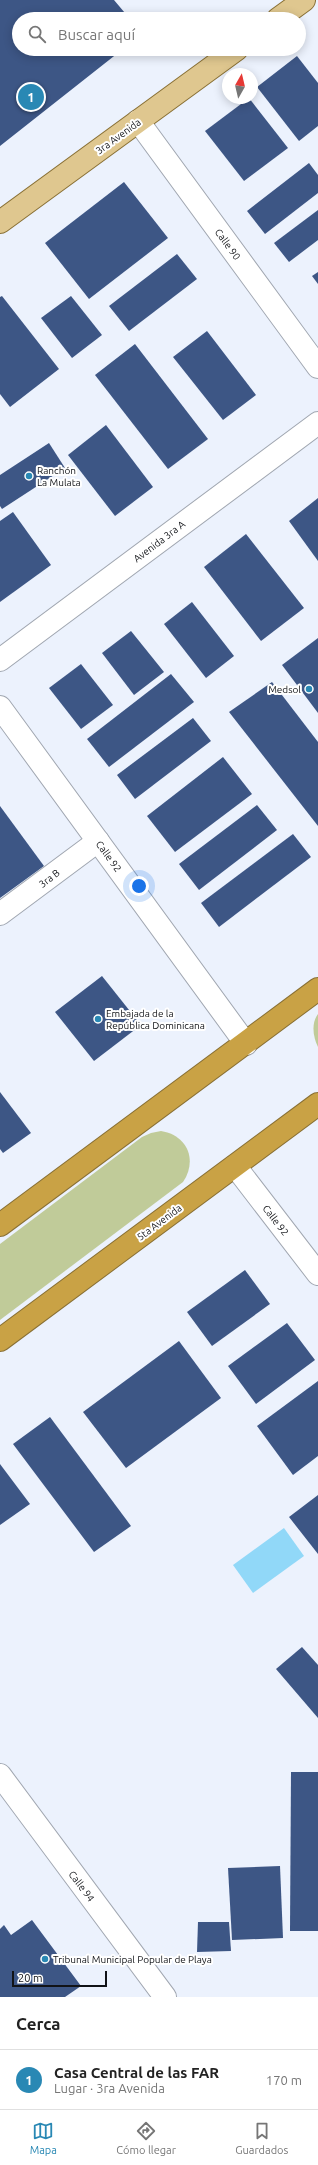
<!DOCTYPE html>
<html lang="es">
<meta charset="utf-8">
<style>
body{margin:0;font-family:Ubuntu,sans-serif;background:#f2f2f2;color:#222}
.compass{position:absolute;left:222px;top:68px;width:36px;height:36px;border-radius:50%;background:#fff;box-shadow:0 2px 10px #0003;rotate:8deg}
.scale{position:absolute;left:12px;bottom:10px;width:95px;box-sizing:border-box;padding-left:4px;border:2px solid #111317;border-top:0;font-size:11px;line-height:14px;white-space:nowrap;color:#111317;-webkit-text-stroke:3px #fff;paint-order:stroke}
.you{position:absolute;left:139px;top:886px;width:14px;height:14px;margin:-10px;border:3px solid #fff;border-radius:50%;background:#1a73e8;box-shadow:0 0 0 6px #1a73e833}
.badge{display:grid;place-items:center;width:26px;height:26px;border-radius:50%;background:#2988b4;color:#fff;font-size:13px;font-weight:700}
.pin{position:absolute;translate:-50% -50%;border:2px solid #fff;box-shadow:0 1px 4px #0006}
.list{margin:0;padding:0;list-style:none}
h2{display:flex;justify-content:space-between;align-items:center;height:52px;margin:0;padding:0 16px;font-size:17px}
h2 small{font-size:13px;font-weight:400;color:#767676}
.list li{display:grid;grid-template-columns:26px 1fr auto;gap:12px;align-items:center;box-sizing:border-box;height:60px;padding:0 16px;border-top:1px solid #e0e0e0}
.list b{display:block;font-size:15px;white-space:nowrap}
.list p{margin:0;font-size:13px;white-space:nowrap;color:#767676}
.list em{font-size:13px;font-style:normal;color:#767676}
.icon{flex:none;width:22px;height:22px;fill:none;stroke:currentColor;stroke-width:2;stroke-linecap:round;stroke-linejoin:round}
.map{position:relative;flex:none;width:318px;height:1997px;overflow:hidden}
.search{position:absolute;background:#fff;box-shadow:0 2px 10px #0003;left:12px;right:12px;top:12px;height:44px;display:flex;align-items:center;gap:10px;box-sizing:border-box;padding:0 14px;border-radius:22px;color:#767676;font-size:15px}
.sheet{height:112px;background:#fff}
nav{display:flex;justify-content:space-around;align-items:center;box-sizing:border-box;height:56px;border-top:1px solid #e0e0e0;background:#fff;font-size:11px;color:#767676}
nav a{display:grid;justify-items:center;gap:2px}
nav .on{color:#2988b4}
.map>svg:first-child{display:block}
</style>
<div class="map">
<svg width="318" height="1997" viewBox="0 0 318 1997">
<rect width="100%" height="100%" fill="#ecf2fd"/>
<!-- green -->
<g fill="#c0cb99">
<path d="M318 1014V1047C313 1037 311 1023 318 1014Z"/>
<path d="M161 1131C187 1135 198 1160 183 1182L0 1320V1244L142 1137 151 1133Z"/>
</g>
<!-- water -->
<path fill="#91d8f8" d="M284 1528 304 1556 253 1593 233 1565Z"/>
<!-- building -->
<g fill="#3d5685">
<path d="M0 0H114L130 19H19V49H123L0 146Z"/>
<path d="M297 56 318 83V126L299 141 257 87Z"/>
<path d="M249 98 288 148 244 181 205 131Z"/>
<path d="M309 163 318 175V193L265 234 247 211Z"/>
<path d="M124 182 168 238 89 299 45 243Z"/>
<path d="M318 210V240L289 262 274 243Z"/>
<path d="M177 254 197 279 129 331 109 306Z"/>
<path d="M318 272V284L312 276Z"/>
<path d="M2 296 59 369 10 407 0 394V297Z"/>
<path d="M71 296 102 335 72 358 41 318Z"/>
<path d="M207 331 256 395 223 420 173 357Z"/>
<path d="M135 344 208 439 168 469 95 375Z"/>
<path d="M106 425 153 487 115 516 68 455Z"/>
<path d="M49 443 65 468 2 509 0 506V475Z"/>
<path d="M318 498V561L289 521Z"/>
<path d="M13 512 51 565 0 602V521Z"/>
<path d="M246 534 304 608 261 641 204 567Z"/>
<path d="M192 602 234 656 206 678 164 624Z"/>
<path d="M131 631 164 672 134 695 102 653Z"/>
<path d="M318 638V713L282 665Z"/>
<path d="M81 664 113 705 81 729 49 688Z"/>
<path d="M171 674 194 702 109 767 87 739Z"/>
<path d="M272 682 318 742V826L229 712Z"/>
<path d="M193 718 211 741 135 799 117 775Z"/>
<path d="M223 757 252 794 175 852 147 816Z"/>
<path d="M257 805 277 830 199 890 179 864Z"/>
<path d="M0 806 44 866 0 898Z"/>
<path d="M293 834 311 857 219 927 201 903Z"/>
<path d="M102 976 141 1025 94 1061 55 1012Z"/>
<path d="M0 1092 31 1133 3 1153 0 1149Z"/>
<path d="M245 1270 270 1304 212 1346 187 1312Z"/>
<path d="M287 1323 315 1360 256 1404 228 1366Z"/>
<path d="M179 1341 221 1398 126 1468 83 1412Z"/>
<path d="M318 1381V1456L293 1475 257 1426Z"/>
<path d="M50 1417 131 1526 94 1552 13 1444Z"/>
<path d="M0 1464 30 1504 0 1525Z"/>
<path d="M318 1495V1554L289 1517Z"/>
<path d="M302 1647 318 1665V1718L276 1669Z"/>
<path d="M291 1772H318V1931H290Z"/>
<path d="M280 1866 283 1938 232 1940 228 1868Z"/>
<path d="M32 1920 81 1986 65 1997H0V1929L4 1925 11 1935Z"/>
<path d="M198 1922H229L231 1951 197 1952Z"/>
</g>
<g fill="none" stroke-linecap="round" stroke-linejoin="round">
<defs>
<g id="minor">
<path d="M138 121 318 367"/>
<path d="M0 660 318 423"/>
<path d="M0 707 246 1044"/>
<path d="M0 914 98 841"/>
<path d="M235 1166 318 1274"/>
<path d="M0 1775 165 1997"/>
</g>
<g id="major">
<path d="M278 19 304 0"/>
<path d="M0 222 237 49"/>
</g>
<g id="highway">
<path d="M0 1225 318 989"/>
<path d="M0 1340 318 1104"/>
</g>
</defs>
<!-- minor casing -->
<use href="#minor" stroke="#a1a7b1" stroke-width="24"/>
<!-- major casing -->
<use href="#major" stroke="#897035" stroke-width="24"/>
<!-- highway casing -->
<use href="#highway" stroke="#897035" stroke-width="24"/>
<!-- minor -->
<use href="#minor" stroke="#fff" stroke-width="22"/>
<!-- major -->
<use href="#major" stroke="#dfc78f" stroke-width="22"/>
<!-- highway -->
<use href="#highway" stroke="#c9a245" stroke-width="22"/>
</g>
<!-- markers -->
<g fill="#2988b4" stroke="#fff" stroke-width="1.5">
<circle cx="29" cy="476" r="4"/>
<circle cx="309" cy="689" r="4"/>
<circle cx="98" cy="1019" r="4"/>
<circle cx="45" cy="1959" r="4"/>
</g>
<g text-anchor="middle" stroke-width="4" stroke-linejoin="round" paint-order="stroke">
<!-- street labels -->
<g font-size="10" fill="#111317" stroke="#fff">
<text transform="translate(118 136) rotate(-36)" y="4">3ra Avenida</text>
<text transform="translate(228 244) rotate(54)" y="4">Calle 90</text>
<text transform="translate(159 541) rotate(-37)" y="4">Avenida 3ra A</text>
<text transform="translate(109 856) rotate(54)" y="4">Calle 92</text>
<text transform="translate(49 878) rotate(-37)" y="4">3ra B</text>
<text transform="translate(276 1220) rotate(52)" y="4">Calle 92</text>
<text transform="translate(159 1222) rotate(-37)" y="4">5ta Avenida</text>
<text transform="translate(82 1886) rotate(53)" y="4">Calle 94</text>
</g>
<!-- poi labels -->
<g font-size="10" fill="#111317" stroke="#fff" text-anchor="start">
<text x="37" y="474">Ranchón<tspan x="37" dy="12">La Mulata</tspan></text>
<text x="301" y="693" text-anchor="end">Medsol</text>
<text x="106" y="1017">Embajada de la<tspan x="106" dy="12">República Dominicana</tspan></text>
<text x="53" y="1963">Tribunal Municipal Popular de Playa</text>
</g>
</g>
</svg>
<svg class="compass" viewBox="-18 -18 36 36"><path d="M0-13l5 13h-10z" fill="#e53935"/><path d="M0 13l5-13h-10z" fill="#767676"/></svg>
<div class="scale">20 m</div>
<div class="you"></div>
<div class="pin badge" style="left:31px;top:97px">1</div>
<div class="search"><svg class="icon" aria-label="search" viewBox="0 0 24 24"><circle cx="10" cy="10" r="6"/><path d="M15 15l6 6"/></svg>Buscar aquí</div>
</div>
<section class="sheet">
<h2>Cerca<small></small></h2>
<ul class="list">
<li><span class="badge">1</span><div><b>Casa Central de las FAR</b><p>Lugar · 3ra Avenida</p></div><em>170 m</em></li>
</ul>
</section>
<nav>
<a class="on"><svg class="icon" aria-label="map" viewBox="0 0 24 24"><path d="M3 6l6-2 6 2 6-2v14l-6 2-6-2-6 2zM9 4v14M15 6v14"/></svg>Mapa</a>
<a><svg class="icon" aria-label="directions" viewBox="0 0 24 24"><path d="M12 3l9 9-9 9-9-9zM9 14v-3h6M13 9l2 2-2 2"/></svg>Cómo llegar</a>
<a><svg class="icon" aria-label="saved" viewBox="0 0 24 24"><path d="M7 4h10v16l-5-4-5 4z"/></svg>Guardados</a>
</nav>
